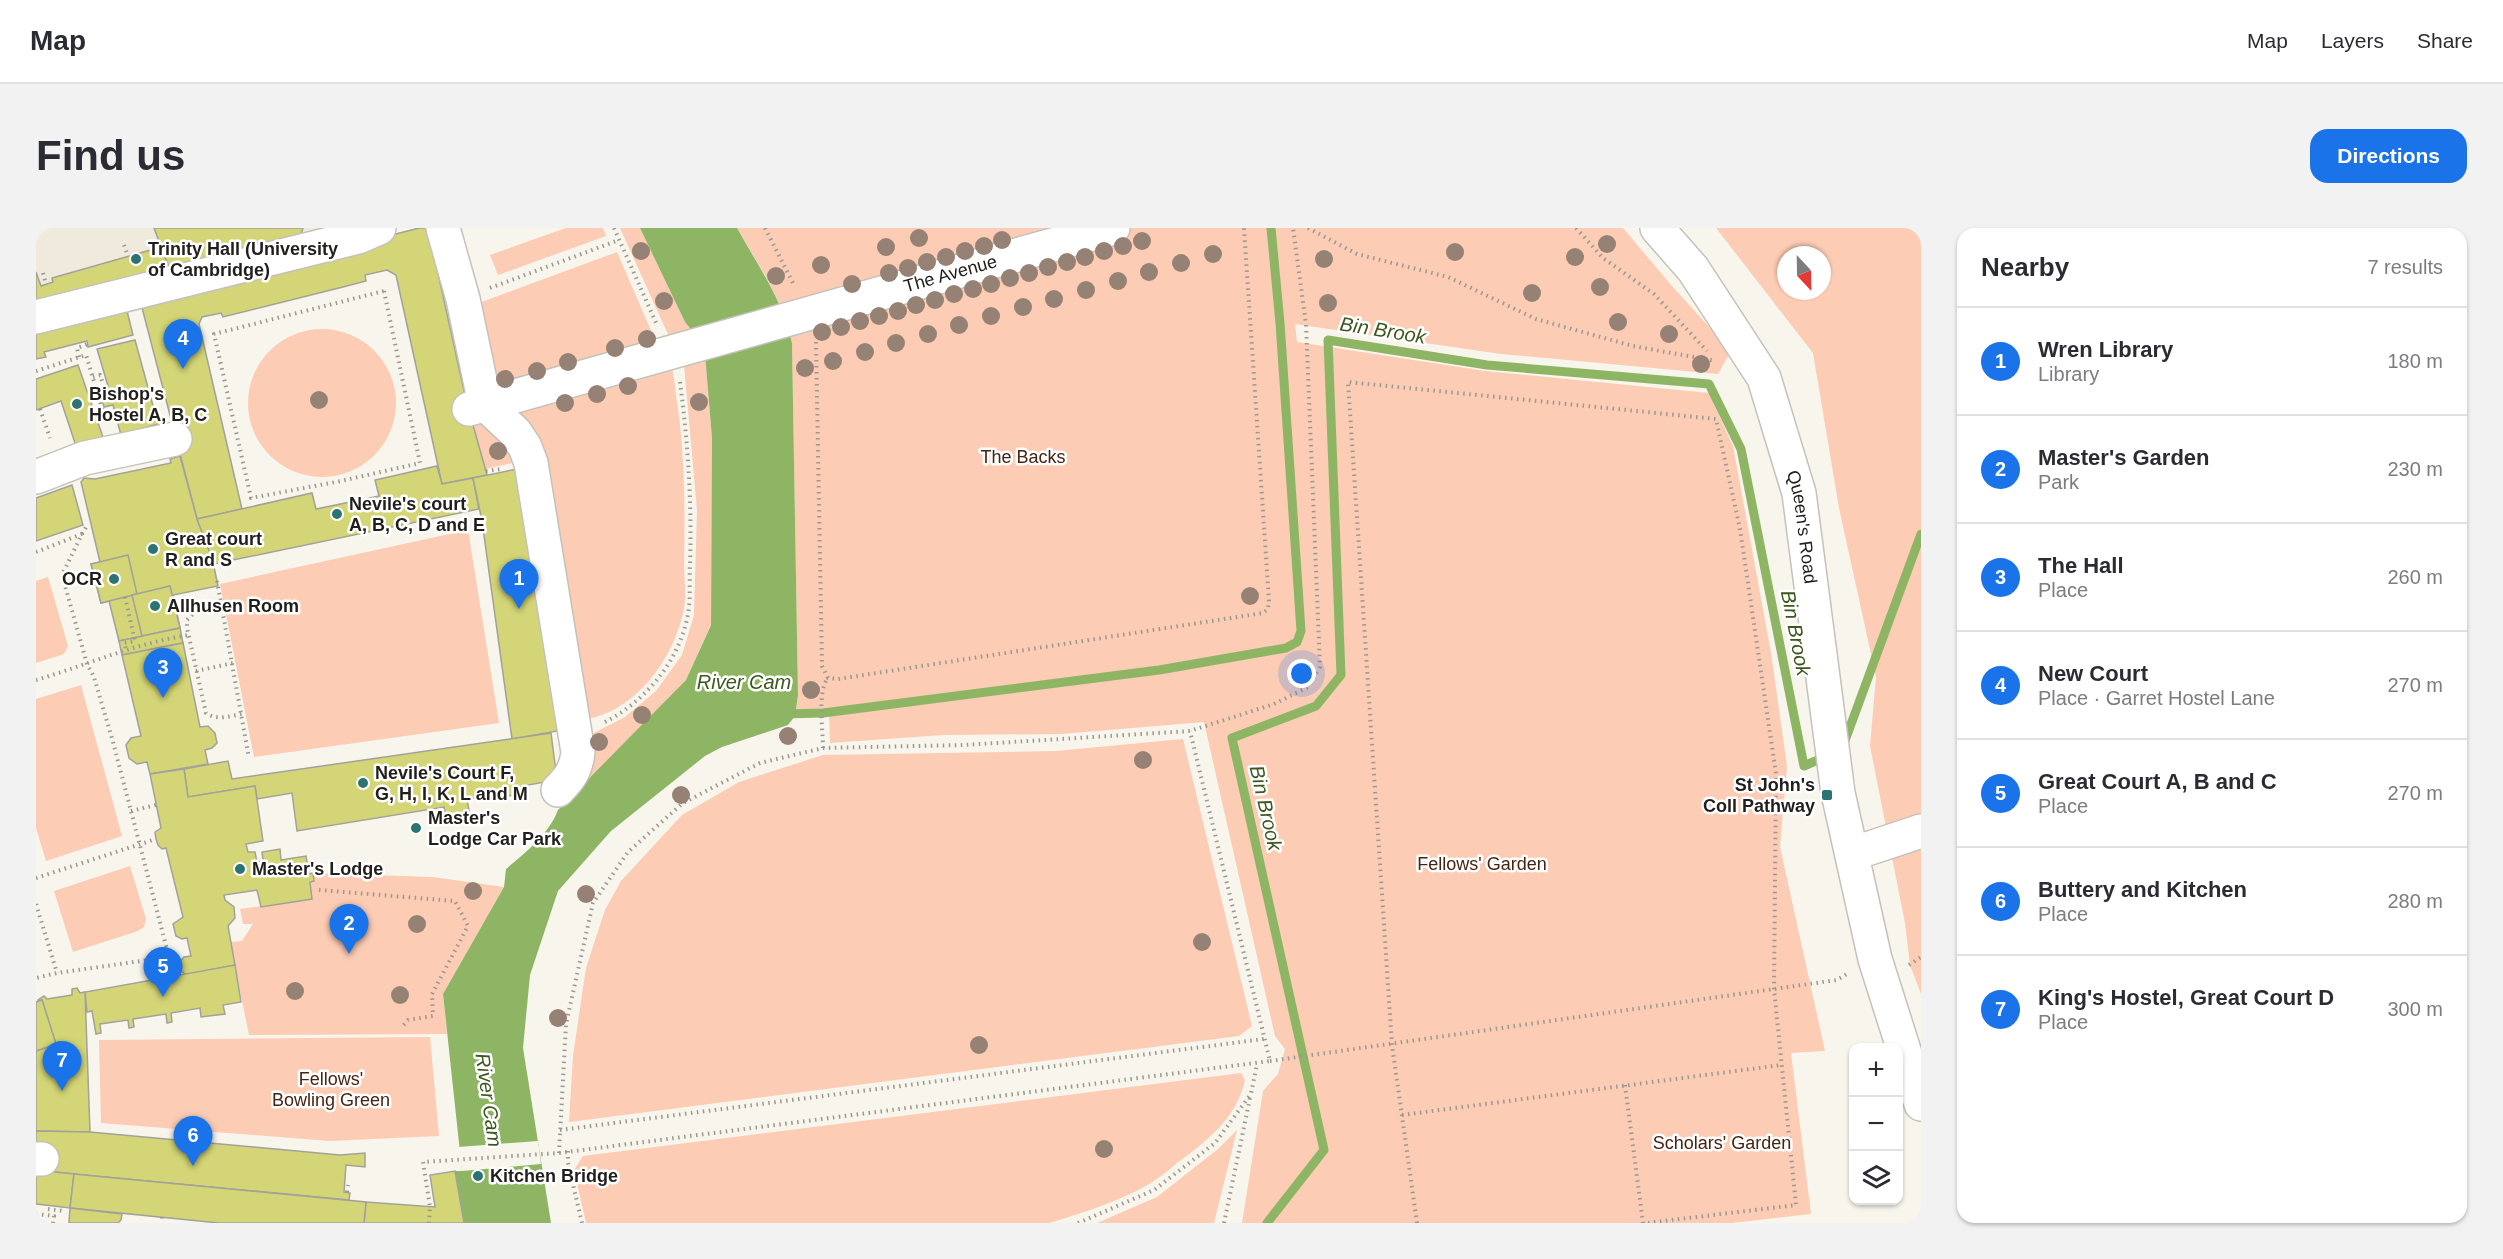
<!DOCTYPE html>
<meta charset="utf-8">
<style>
body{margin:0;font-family:Arial,sans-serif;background:#f2f2f3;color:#2b2b33}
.controls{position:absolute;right:18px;bottom:18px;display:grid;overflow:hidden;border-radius:12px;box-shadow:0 2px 4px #0004}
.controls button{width:54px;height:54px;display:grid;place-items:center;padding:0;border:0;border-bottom:2px solid #e1e1e2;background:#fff;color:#2b2b33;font:30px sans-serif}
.compass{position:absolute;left:1741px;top:18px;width:54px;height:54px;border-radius:50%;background:#fff;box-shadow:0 2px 4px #0004;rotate:158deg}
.you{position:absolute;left:1266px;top:446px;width:21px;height:21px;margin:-15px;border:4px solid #fff;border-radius:50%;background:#1a73e8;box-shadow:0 0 0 9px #1a73e833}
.badge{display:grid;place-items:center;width:39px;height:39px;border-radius:50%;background:#1a73e8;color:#fff;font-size:20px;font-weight:700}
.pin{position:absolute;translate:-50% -50px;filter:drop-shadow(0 2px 3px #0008)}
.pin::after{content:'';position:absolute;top:32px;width:21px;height:18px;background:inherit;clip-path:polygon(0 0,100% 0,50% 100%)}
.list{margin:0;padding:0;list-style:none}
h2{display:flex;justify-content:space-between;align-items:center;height:78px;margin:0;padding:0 24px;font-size:26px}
h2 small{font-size:20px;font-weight:400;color:#7c7c81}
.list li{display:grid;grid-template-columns:39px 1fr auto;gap:18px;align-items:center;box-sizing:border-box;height:108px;padding:0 24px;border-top:2px solid #e1e1e2}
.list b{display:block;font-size:22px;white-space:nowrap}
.list p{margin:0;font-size:20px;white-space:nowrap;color:#7c7c81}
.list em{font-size:20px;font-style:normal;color:#7c7c81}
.icon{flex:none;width:33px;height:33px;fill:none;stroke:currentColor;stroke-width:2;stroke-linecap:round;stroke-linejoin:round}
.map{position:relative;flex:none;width:1885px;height:995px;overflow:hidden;border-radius:18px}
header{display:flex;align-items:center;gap:36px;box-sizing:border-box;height:84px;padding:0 30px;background:#fff;border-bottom:2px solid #e1e1e2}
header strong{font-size:28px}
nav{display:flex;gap:33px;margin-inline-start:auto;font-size:21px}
.intro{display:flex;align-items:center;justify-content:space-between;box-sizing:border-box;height:144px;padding:0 36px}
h1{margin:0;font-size:42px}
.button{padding:15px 27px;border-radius:18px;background:#1a73e8;color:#fff;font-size:21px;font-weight:700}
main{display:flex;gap:36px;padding:0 36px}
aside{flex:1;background:#fff;border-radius:18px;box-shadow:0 2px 4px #0004}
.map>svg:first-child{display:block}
</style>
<header>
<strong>Map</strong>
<nav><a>Map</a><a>Layers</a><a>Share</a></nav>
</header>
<div class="intro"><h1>Find us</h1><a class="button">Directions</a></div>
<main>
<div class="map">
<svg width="1885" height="995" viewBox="0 0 1885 995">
<rect width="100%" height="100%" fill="#f8f5ed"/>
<!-- built -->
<path fill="#f0eadc" d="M0 0H310L295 4 278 2 277 9 0 83Z"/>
<!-- green -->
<g fill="#fcccb4" fill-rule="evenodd">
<path d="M530 0H567L570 8 462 47 454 27Z"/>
<path d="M584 0H604L649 94 662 110 635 113Z"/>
<path d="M701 0H1587L1636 58 1695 123 1682 146 1465 126 1259 96 1261 114 1449 143 1673 165 1697 218 1735 425 1751 538 1744 619 1789 823 1755 825 1775 986 1696 995H1206L1227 863 1242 846 1249 821 1239 808 1168 494 1025 506 907 507 794 515 793 485 759 488 762 467 756 115 747 83 730 49Z"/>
<path d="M1680 0H1885V766L1874 737 1869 695 1834 518 1840 449 1803 280 1777 125ZM1750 27H1786V63H1750Z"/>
<path d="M581 24 620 114 460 163 435 78Z"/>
<circle cx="286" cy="175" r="74"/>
<path d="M669 126 676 210 675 396 650 452 551 554 555 532 554 507 589 489 620 463 646 427 658 387 661 282 648 137Z"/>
<path d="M635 138C639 149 639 163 641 174 649 227 649 281 648 335 648 351 651 370 647 385 637 431 599 484 550 491L474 180Z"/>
<path d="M445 189 485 233 449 241 435 190Z"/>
<path d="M432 302 463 495 218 529 184 356Z"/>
<path d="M12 349 32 418 28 426 0 435V353Z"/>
<path d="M45 457 86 608 10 633 0 600V471Z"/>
<path d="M1147 511 1216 798 1203 808 533 894 537 828 550 740 569 682 585 653 646 587 703 554 787 527 1020 523Z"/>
<path d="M94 638 110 691 108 699 102 703 37 724 18 663Z"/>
<path d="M277 645 397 649 468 659 407 766 411 806 213 807 194 714 206 713 217 696H207L204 681 276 671 274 654 278 653Z"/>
<path d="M394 809 403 908 294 913 65 895 63 812Z"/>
<path d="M1205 845 1209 852C1201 890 1170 914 1141 935 1133 942 1124 949 1115 955 1084 973 1047 985 1013 995H550L538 942 547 928Z"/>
<path d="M1201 902 1178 995H1061L1121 969 1182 921Z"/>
</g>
<!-- water -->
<path fill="#8eb564" d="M604 0H701C722 38 747 72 756 115L762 467 759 488 752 497 686 519 669 528 575 603 522 663 494 747 487 820 515 995H428L419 943H426L407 766 468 659 470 641C489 625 513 606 522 582L650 452 675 397 676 210 669 126 662 110 649 94Z"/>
<!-- pier -->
<path fill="#f8f5ed" d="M502 913 505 936 426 943 422 919Z"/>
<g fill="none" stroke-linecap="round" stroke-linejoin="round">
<!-- stream -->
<g stroke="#8eb564" stroke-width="9">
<path d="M747 486 787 485 1123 442 1250 420 1261 414 1265 403 1244 95 1235 0"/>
<path d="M1807 518 1885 306"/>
<path d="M1231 995 1288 922 1196 510 1280 478 1305 447 1292 112 1451 137 1673 156 1705 221 1768 538 1791 528"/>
</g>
</g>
<!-- building -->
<g fill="#d3d577" stroke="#a2a29b" stroke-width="1.5">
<path d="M118 0H267L263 14 136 48Z"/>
<path d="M383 0H392L430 172 451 247 406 256 360 47 351 42 329 47 330 53 307 59 187 89 185 85 166 89 163 96 206 281 161 291 104 72Z"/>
<path d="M125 19 136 48 0 83V44L5 58 17 54 16 50Z"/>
<path d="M89 75 97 107 52 119 51 113 8 124 10 129 0 131V98Z"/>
<path d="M99 112 122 196 85 207 77 177 68 179 63 161 72 158 61 121Z"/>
<path d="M42 137 67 209 40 218 25 173 0 182V151Z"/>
<path d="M144 228 161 291 176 329 182 358 137 367 144 400 83 413 73 373 65 375 55 336 64 334 45 254 48 250 59 251 135 235 134 231Z"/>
<path d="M401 238 406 256 437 250 443 281 178 336 161 291 276 265 280 281 343 268 339 252Z"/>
<path d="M486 240 527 502 476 511 446 293 437 250Z"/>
<path d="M36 257 47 297 0 313V270Z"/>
<path d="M92 327 101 366 65 375 55 336Z"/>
<path d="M134 358 144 400 106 408 96 367Z"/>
<path d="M144 400 147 415 86 427 83 413Z"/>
<path d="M147 415 164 499 172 498 179 505 181 515 176 520 169 522 172 536 114 546 111 534 101 536 93 530 90 517 95 510 105 508 86 427Z"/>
<path d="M515 505 521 552 486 558 487 565 472 568 470 571 462 572 458 566 431 571 435 594 411 597 408 579 261 603 256 565 221 571 219 558 152 569 148 541 192 533 196 551Z"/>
<path d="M148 541 152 569 219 558 227 613 210 616 212 624H219L221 634 227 633 226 624 244 621 245 632 270 628 273 646 277 645 278 653 274 654 276 671 225 679 221 662 188 667 189 672 198 679 199 690 192 698 199 737 150 747 144 742 143 735 148 729 155 728 151 710 146 711 140 708 137 696 147 689 130 620 126 621 122 617 120 611 119 604 125 600 114 546Z"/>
<path d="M199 737 205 774 187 777 189 786 165 789 164 780 135 785 136 794 131 795 130 786 97 791 98 799 93 800 92 792 64 796 65 805 60 806 56 783 51 784 49 764Z"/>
<path d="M41 760 44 765 49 764 54 904 0 903V823L20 816 6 772 2 774V772L8 768 11 771 36 767V761Z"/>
<path d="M6 772 20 816 0 823V774Z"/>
<path d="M0 903 54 904 304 927 329 925V939L310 937 308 964 314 965 313 972 5 943 0 923Z"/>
<path d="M0 942 38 946 34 980 0 976Z"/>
<path d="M419 943 428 995H328L330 974 399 979 394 947Z"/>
<path d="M38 946 330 974 328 995H183L34 980Z"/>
<path d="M34 980 86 986 85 992 82 995H33Z"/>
</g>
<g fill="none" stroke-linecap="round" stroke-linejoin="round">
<defs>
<g id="minor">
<path d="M407 0 427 71 449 176 479 204 489 219 495 235 542 524C540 542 534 550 522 562"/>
<path d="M0 89 322 9 343 0"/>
<path id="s1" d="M433 181 1077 0"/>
<path d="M0 249 49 230 139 211"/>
<path d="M1816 626 1885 603"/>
<path d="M0 931H6"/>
</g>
<g id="major">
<path id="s2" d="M1621 0 1657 41 1728 150 1763 265 1802 565 1839 731 1885 876"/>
</g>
</defs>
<!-- minor casing -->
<use href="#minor" stroke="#c5c2bb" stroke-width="36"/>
<!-- major casing -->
<use href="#major" stroke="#c5c2bb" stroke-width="36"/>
<!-- path -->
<g stroke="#9a9892" stroke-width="4" stroke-dasharray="1.5 4.5" stroke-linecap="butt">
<path d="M578 0 621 97"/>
<path d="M729 0 758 57"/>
<path d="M1272 0 1321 26 1412 49 1500 91 1597 118 1680 133"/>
<path d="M1540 0 1567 30 1618 66 1671 123"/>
<path d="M88 17 92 28"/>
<path d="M7 45 10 56"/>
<path d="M454 60 583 12"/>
<path d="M348 63 384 235 305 253 215 270 178 106Z"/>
<path d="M780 114 786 438 792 450 802 451 1227 385 1232 381 1233 373 1208 0"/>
<path d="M43 129 41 120 52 116"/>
<path d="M0 143 50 127 70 193"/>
<path d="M57 149 64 147 68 159"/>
<path d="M4 181 14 210"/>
<path d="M450 243 465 241"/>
<path d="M46 306 52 296"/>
<path d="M0 324 46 306 26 347 51 436 58 449 77 514 133 729 21 745 0 750"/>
<path d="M181 353 213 530"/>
<path d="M89 369 99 413 88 415 90 421"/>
<path d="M185 378 158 385 151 392V400L170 485C181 493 194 488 206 486"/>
<path d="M160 443 197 435"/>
<path d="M0 452C51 437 100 415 153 407"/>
<path d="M569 494C610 473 644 432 652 386 655 370 653 352 654 336 656 275 652 215 644 154"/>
<path d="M787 520C787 502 781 463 792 450"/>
<path d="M95 583 120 577"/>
<path d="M0 650 120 611"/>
<path d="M283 662 419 673 432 698 396 766 397 788 372 792 366 799"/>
<path d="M0 676 21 745"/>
<path d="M1873 737 1885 729"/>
<path d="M1234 833 1801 752 1811 746"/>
<path d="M1589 857 1607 995"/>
<path d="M1366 887 1745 837"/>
<path d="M524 902 1228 811"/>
<path d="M532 923V935L546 995"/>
<path d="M523 925 530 796 557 675 592 624 647 575 724 535 787 520 928 517 1154 503 1238 476 1272 459 1284 439 1270 96 1257 0"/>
<path d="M311 964 312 957"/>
<path d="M12 981 27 983"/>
<path d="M0 986 18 988 17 995"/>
<path d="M126 989V994"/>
<path d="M393 995 394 979 387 934 523 925 1234 833 1154 503"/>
<path d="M1042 995 1118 962 1179 915 1215 866 1221 836"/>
<path d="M1188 995 1214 870"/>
<path d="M1381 995 1356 817 1312 154 1680 191 1704 301 1740 546 1738 761 1760 977 1611 995"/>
</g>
<!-- minor -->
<use href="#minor" stroke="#fff" stroke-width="33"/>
<!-- major -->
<use href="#major" stroke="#fff" stroke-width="33"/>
</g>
<!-- trees -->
<g fill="#968274">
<circle cx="883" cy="10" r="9"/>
<circle cx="966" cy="12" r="9"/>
<circle cx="1106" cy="13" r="9"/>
<circle cx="1571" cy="16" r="9"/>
<circle cx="948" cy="18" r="9"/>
<circle cx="1087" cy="18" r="9"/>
<circle cx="850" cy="19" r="9"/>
<circle cx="605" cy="23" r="9"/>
<circle cx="929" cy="23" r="9"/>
<circle cx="1068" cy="23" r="9"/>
<circle cx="1419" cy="24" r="9"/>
<circle cx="1177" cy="26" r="9"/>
<circle cx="910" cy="29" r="9"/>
<circle cx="1049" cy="29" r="9"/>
<circle cx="1539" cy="29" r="9"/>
<circle cx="1288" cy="31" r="9"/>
<circle cx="891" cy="34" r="9"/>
<circle cx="1031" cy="34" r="9"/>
<circle cx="1145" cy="35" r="9"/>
<circle cx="785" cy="37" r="9"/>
<circle cx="1012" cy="39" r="9"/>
<circle cx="872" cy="40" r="9"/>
<circle cx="1113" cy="44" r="9"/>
<circle cx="853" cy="45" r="9"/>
<circle cx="993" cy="45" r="9"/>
<circle cx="740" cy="48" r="9"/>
<circle cx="974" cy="50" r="9"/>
<circle cx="1082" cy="53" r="9"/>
<circle cx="816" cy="56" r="9"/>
<circle cx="955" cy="56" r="9"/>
<circle cx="1564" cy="59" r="9"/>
<circle cx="937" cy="61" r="9"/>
<circle cx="1050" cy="62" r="9"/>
<circle cx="1496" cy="65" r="9"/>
<circle cx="918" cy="66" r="9"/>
<circle cx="1018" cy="71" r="9"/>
<circle cx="899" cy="72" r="9"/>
<circle cx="628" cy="73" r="9"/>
<circle cx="1292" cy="75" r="9"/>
<circle cx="880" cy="77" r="9"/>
<circle cx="987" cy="79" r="9"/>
<circle cx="862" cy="83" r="9"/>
<circle cx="843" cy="88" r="9"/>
<circle cx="955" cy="88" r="9"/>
<circle cx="824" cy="93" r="9"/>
<circle cx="1582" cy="94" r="9"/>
<circle cx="923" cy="97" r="9"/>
<circle cx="805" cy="99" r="9"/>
<circle cx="786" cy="104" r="9"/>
<circle cx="892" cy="106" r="9"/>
<circle cx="1633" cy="106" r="9"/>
<circle cx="611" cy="111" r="9"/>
<circle cx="860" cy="115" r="9"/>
<circle cx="579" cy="120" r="9"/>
<circle cx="829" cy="124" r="9"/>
<circle cx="797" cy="133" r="9"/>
<circle cx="532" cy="134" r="9"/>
<circle cx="1665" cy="136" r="9"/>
<circle cx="769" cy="140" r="9"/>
<circle cx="501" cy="143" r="9"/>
<circle cx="469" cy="151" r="9"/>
<circle cx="592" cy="158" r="9"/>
<circle cx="561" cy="166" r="9"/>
<circle cx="283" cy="172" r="9"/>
<circle cx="663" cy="174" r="9"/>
<circle cx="529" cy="175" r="9"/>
<circle cx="462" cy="223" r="9"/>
<circle cx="1214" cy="368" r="9"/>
<circle cx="775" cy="462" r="9"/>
<circle cx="606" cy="487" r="9"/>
<circle cx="752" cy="508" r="9"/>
<circle cx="563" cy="514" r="9"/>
<circle cx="1107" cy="532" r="9"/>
<circle cx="645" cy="567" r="9"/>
<circle cx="437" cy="663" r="9"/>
<circle cx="550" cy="666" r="9"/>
<circle cx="381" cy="696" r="9"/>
<circle cx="317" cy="699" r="9"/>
<circle cx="1166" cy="714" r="9"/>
<circle cx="259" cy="763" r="9"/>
<circle cx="364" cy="767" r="9"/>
<circle cx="522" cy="790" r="9"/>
<circle cx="943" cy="817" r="9"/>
<circle cx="1068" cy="921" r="9"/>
</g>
<!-- markers -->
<g fill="#2b7471" stroke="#fff" stroke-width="2">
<circle cx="100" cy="31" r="6"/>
<circle cx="41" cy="176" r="6"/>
<circle cx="301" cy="286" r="6"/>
<circle cx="117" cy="321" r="6"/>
<circle cx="78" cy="351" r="6"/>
<circle cx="119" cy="378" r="6"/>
<circle cx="327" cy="555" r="6"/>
<rect x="1785" y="561" width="12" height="12" rx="3"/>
<circle cx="380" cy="600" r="6"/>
<circle cx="204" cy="641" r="6"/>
<circle cx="442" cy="948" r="6"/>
</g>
<g text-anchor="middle" stroke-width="5" stroke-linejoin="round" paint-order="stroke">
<!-- poi labels -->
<g font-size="18" font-weight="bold" fill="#201f1c" stroke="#fff" text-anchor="start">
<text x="112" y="27">Trinity Hall (University<tspan x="112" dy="21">of Cambridge)</tspan></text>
<text x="53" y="172">Bishop's<tspan x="53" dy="21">Hostel A, B, C</tspan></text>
<text x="313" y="282">Nevile's court<tspan x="313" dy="21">A, B, C, D and E</tspan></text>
<text x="129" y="317">Great court<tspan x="129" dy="21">R and S</tspan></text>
<text x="66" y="357" text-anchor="end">OCR</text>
<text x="131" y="384">Allhusen Room</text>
<text x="339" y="551">Nevile's Court F,<tspan x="339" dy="21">G, H, I, K, L and M</tspan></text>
<text x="1779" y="563" text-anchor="end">St John's<tspan x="1779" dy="21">Coll Pathway</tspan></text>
<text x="392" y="596">Master's<tspan x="392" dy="21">Lodge Car Park</tspan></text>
<text x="216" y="647">Master's Lodge</text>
<text x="454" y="954">Kitchen Bridge</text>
</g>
<!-- street labels -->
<g font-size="18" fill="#201f1c" stroke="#fff">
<text dy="6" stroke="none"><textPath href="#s1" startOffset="500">The Avenue</textPath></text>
<text dy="6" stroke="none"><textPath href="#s2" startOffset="339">Queen's Road</textPath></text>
</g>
<!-- park labels -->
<g font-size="18" fill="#462411" stroke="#fff">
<text x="987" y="235">The Backs</text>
<text x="1446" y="642">Fellows' Garden</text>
<text x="295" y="857">Fellows'<tspan x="295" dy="21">Bowling Green</tspan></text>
<text x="1686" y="921">Scholars' Garden</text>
</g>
<!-- water labels -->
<g font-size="20" font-style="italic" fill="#3d571e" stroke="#fff">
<text transform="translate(1347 102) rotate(9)" y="7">Bin Brook</text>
<text transform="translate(1760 405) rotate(79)" y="7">Bin Brook</text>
<text x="708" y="461">River Cam</text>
<text transform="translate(1230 580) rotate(77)" y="7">Bin Brook</text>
<text transform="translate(453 872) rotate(82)" y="7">River Cam</text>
</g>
</g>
</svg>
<div class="controls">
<button>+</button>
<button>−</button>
<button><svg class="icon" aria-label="layers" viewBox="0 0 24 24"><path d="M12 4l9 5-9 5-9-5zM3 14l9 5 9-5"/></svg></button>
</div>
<svg class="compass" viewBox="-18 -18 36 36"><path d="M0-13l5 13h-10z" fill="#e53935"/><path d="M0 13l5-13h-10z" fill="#7c7c81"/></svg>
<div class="you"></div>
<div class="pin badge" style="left:483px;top:381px">1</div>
<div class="pin badge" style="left:313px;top:726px">2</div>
<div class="pin badge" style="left:127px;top:470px">3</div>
<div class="pin badge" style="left:147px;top:141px">4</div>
<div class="pin badge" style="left:127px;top:769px">5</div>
<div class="pin badge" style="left:157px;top:938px">6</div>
<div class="pin badge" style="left:26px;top:863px">7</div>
</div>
<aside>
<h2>Nearby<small>7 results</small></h2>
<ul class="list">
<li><span class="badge">1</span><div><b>Wren Library</b><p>Library</p></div><em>180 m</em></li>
<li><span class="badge">2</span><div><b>Master's Garden</b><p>Park</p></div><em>230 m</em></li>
<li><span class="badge">3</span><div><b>The Hall</b><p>Place</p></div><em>260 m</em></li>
<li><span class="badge">4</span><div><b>New Court</b><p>Place · Garret Hostel Lane</p></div><em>270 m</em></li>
<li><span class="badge">5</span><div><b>Great Court A, B and C</b><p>Place</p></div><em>270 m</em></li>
<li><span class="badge">6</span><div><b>Buttery and Kitchen</b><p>Place</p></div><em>280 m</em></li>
<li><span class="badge">7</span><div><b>King's Hostel, Great Court D</b><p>Place</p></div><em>300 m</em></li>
</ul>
</aside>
</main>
